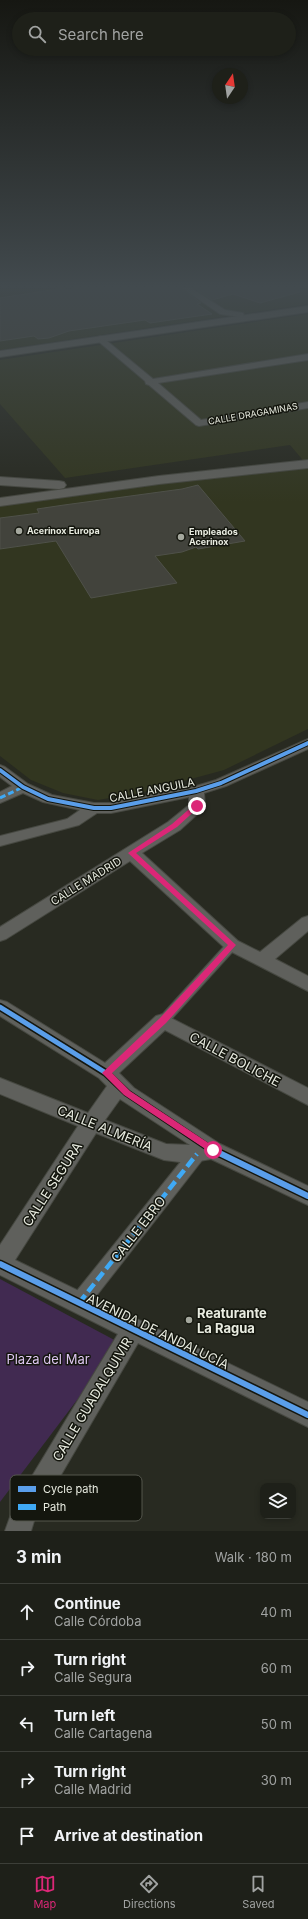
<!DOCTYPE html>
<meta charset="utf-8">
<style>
body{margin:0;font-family:Inter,sans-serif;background:#2b2d26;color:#f1f3f6}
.controls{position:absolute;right:12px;bottom:12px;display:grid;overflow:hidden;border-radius:8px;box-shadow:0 2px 6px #0003}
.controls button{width:36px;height:36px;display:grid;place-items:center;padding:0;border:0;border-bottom:1px solid #3c3e38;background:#1e2019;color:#f1f3f6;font:20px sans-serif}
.compass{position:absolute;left:212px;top:68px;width:36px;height:36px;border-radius:50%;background:#1e2019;box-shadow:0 2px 6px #0003;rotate:13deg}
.stop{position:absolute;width:12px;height:12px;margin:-9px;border:3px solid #db2777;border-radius:50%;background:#fff}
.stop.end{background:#db2777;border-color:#fff;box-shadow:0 1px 4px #0008}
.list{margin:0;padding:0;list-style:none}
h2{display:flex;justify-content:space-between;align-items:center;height:52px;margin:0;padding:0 16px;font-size:17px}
h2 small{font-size:13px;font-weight:400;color:#a1a3a2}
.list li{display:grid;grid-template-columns:26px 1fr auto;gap:12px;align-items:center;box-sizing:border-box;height:56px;padding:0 16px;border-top:1px solid #3c3e38}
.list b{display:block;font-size:15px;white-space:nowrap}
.list p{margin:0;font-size:13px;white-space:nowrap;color:#a1a3a2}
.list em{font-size:13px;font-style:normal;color:#a1a3a2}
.icon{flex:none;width:22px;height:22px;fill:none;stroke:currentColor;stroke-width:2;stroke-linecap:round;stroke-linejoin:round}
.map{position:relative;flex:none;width:308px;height:1531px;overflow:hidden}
.search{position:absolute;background:#1e2019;box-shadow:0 2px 6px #0003;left:12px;right:12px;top:12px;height:44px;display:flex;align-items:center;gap:10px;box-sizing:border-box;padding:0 14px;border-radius:22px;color:#a1a3a2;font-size:15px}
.sheet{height:332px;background:#1e2019}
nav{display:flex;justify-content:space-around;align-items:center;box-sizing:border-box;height:56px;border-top:1px solid #3c3e38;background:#1e2019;font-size:11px;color:#a1a3a2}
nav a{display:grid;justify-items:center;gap:2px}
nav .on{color:#db2777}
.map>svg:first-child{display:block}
</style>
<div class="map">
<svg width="308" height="1531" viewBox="0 0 308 1531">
<rect width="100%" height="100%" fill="#282a21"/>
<!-- built -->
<g fill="#323620">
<path d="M0 288H308V304L0 350Z"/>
<path d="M308 314V729L224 770 140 793 98 800 63 793 31 780 0 756V506L200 478 307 465 290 445 65 478 0 404V360Z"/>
</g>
<!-- green -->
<path fill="#412a51" d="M0 1279 120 1343 0 1502Z"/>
<!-- building -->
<g fill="#42433c" stroke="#4f5149">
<path d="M64 288 66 290 80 288H181L201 303 197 304 212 314 150 323 145 320 69 331 49 338 38 339 34 336 0 341V298Z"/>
<path d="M194 288H299L300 292 260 303 233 294 212 300Z"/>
<path d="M198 485 245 541 198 549 196 547 182 552 155 556 177 583 91 598 56 541 0 549V518L39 513 37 509 64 505 182 489Z"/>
</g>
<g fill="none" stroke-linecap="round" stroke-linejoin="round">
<defs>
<path id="service" d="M163 1021 232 945"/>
<path id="pedestrian" d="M197 1147 203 1149 205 1154 203 1159 86 1309 79 1311 72 1309 70 1303 72 1297 191 1149Z"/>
<g id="minor">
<path d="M182 288H191L225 310 243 313 244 315 240 317 220 314Z"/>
<path d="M101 336 153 379 308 354V360L158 383 201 420 308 402V408L199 426 196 425 149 385 146 384 145 381 98 341V337Z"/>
<path d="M308 739V749L226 786 204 793 205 806 203 809 180 830 142 853 238 941 260 952 302 918 308 916V931L275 959 308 976V991L226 949 130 861 6 939 0 941V927L168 822 189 805V797L111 813H97L79 825 0 846V836L67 819 80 810 43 802 23 793 0 803V792L12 786 0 777V765L5 767 28 784 52 795 94 803H111L193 787 216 780Z"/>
<path d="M0 1000 7 1002 105 1063 156 1016 163 1014 308 1088V1105L165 1030 119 1073 134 1088 220 1144 308 1186V1205L211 1159 188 1163 164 1160 96 1133 15 1260 308 1402V1427L138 1343 34 1521 31 1531H5L14 1506 118 1334 0 1275V1245L78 1126 0 1094V1078L88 1113 107 1086 99 1078 0 1016ZM120 1099 190 1145 166 1144 105 1120Z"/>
</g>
<g id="tertiary">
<path d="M308 306V312L0 357V351Z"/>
<path d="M308 460V468L159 484 0 506V498L159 476Z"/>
<path d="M0 477 59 481 64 482 66 485 64 488 59 489 0 485Z"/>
</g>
</defs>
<!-- service casing -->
<use href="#service" stroke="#464841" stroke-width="12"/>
<!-- pedestrian casing -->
<use href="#pedestrian" stroke="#464841" stroke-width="2"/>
<!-- minor casing -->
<use href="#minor" stroke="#464841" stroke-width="2"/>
<!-- tertiary casing -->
<use href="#tertiary" stroke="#464841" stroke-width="2"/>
<!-- service -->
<use href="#service" stroke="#5f605c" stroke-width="10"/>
<!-- pedestrian -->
<use href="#pedestrian" fill="#5f605c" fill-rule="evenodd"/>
<!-- minor -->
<use href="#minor" fill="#5f605c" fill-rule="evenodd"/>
<!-- tertiary -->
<use href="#tertiary" fill="#5f605c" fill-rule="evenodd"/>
<!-- quiet-far1 -->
<path stroke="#3fa9f5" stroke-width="3" stroke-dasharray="6 3" stroke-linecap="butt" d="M0 798 23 787"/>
<!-- quiet -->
<path stroke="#3fa9f5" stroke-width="4.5" stroke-dasharray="10 4.5" stroke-linecap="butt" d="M79 1303 197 1154"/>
<defs>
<path id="cycleway-far2" d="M0 770 23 787 48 799 94 808H111L196 791 221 783 308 743"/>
<path id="cycleway-far1" d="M0 1007 106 1073 127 1093 212 1150"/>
<g id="cycleway">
<path d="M211 1149 308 1196"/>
<path d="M0 1264 308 1415"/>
</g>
</defs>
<!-- cycleway-far2 casing -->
<use href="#cycleway-far2" stroke="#14160e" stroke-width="6"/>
<!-- cycleway-far1 casing -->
<use href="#cycleway-far1" stroke="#14160e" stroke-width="8"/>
<!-- cycleway casing -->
<use href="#cycleway" stroke="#14160e" stroke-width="9"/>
<!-- cycleway-far2 -->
<use href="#cycleway-far2" stroke="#5a9eea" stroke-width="4"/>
<!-- cycleway-far1 -->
<use href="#cycleway-far1" stroke="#5a9eea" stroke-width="5"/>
<!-- cycleway -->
<use href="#cycleway" stroke="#5a9eea" stroke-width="6"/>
</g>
<!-- sky -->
<linearGradient id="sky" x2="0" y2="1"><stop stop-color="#161712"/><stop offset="0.57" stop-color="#424a4e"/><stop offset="1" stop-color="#424a4e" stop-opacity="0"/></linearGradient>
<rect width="308" height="502" fill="url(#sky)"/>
<!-- route -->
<path fill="#db2777" d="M195 804 200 806 177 827 136 853 236 945 166 1023 112 1073 130 1091 216 1148 218 1150 213 1154 124 1095 102 1073 160 1018 228 945 128 853 172 824Z"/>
<!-- markers -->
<g fill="#a5a89e" stroke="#14160e" stroke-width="1.5">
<circle cx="19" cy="531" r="4"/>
<circle cx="181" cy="537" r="4"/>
<circle cx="189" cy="1320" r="4"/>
</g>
<g text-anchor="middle" stroke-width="3" stroke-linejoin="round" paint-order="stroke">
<!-- far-street labels -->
<g font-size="9" fill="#e9ece1" stroke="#14160e">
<text transform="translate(253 414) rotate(-10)" y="3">CALLE DRAGAMINAS</text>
</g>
<!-- far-poi labels -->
<g font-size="9" font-weight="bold" fill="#e9ece1" stroke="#14160e" text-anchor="start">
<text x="27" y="534">Acerinox Europa</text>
<text x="189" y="535">Empleados<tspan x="189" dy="10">Acerinox</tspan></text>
</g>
<!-- street labels -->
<g font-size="11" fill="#e9ece1" stroke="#14160e">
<text transform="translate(152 790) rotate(-11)" y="4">CALLE ANGUILA</text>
<text transform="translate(86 881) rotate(-32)" y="4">CALLE MADRID</text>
</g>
<!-- near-street labels -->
<g font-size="13" fill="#e9ece1" stroke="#14160e">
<text transform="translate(235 1059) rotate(28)" y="5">CALLE BOLICHE</text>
<text transform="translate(105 1128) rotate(22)" y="5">CALLE ALMERÍA</text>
<text transform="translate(52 1184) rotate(-57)" y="5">CALLE SEGURA</text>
<text transform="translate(138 1229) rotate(-52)" y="5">CALLE EBRO</text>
<text transform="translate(158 1331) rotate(26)" y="5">AVENIDA DE ANDALUCÍA</text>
<text transform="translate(92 1399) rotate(-59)" y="5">CALLE GUADALQUIVIR</text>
</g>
<!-- near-poi labels -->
<g font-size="13" font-weight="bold" fill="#e9ece1" stroke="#14160e" text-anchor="start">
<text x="197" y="1318">Reaturante<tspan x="197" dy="15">La Ragua</tspan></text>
</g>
<!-- near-park labels -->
<g font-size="13" fill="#ddc6f0" stroke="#14160e">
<text x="48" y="1364">Plaza del Mar</text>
</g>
</g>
<!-- legend -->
<rect x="10" y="1475" width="132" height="46" rx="6" fill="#14160e" stroke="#54564d" stroke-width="1"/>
<rect x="18" y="1486" width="18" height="6" fill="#5a9eea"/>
<rect x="18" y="1504" width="18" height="6" fill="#3fa9f5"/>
<g font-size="11" fill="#e9ece1">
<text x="43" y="1493">Cycle path</text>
<text x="43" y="1511">Path</text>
</g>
</svg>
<div class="controls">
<button><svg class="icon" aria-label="layers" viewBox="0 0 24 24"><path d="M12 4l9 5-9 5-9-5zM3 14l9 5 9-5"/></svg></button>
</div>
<svg class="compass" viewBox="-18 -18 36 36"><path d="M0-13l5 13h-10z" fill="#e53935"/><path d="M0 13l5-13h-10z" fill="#a1a3a2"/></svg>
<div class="stop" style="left:213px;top:1150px"></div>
<div class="stop end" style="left:197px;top:806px"></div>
<div class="search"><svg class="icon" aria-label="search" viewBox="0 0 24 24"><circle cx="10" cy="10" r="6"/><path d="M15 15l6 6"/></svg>Search here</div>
</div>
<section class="sheet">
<h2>3 min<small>Walk · 180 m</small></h2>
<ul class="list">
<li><svg class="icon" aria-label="ahead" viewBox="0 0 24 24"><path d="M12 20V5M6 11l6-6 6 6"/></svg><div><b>Continue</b><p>Calle Córdoba</p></div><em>40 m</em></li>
<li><svg class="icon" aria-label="right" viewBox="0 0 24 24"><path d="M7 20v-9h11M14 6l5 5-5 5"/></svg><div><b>Turn right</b><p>Calle Segura</p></div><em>60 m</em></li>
<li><svg class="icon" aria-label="left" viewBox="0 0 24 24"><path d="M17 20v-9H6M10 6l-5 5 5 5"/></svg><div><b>Turn left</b><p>Calle Cartagena</p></div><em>50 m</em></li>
<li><svg class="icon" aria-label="right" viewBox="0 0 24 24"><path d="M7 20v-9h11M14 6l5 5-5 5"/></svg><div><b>Turn right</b><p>Calle Madrid</p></div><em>30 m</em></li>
<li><svg class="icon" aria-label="arrive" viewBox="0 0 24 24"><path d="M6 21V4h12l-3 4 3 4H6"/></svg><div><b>Arrive at destination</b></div></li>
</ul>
</section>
<nav>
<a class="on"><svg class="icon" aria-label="map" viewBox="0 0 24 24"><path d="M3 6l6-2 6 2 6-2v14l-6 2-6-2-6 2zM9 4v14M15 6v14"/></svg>Map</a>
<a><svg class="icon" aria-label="directions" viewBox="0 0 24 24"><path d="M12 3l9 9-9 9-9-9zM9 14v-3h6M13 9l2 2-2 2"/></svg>Directions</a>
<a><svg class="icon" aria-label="saved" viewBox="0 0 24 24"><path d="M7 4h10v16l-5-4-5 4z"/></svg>Saved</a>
</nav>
